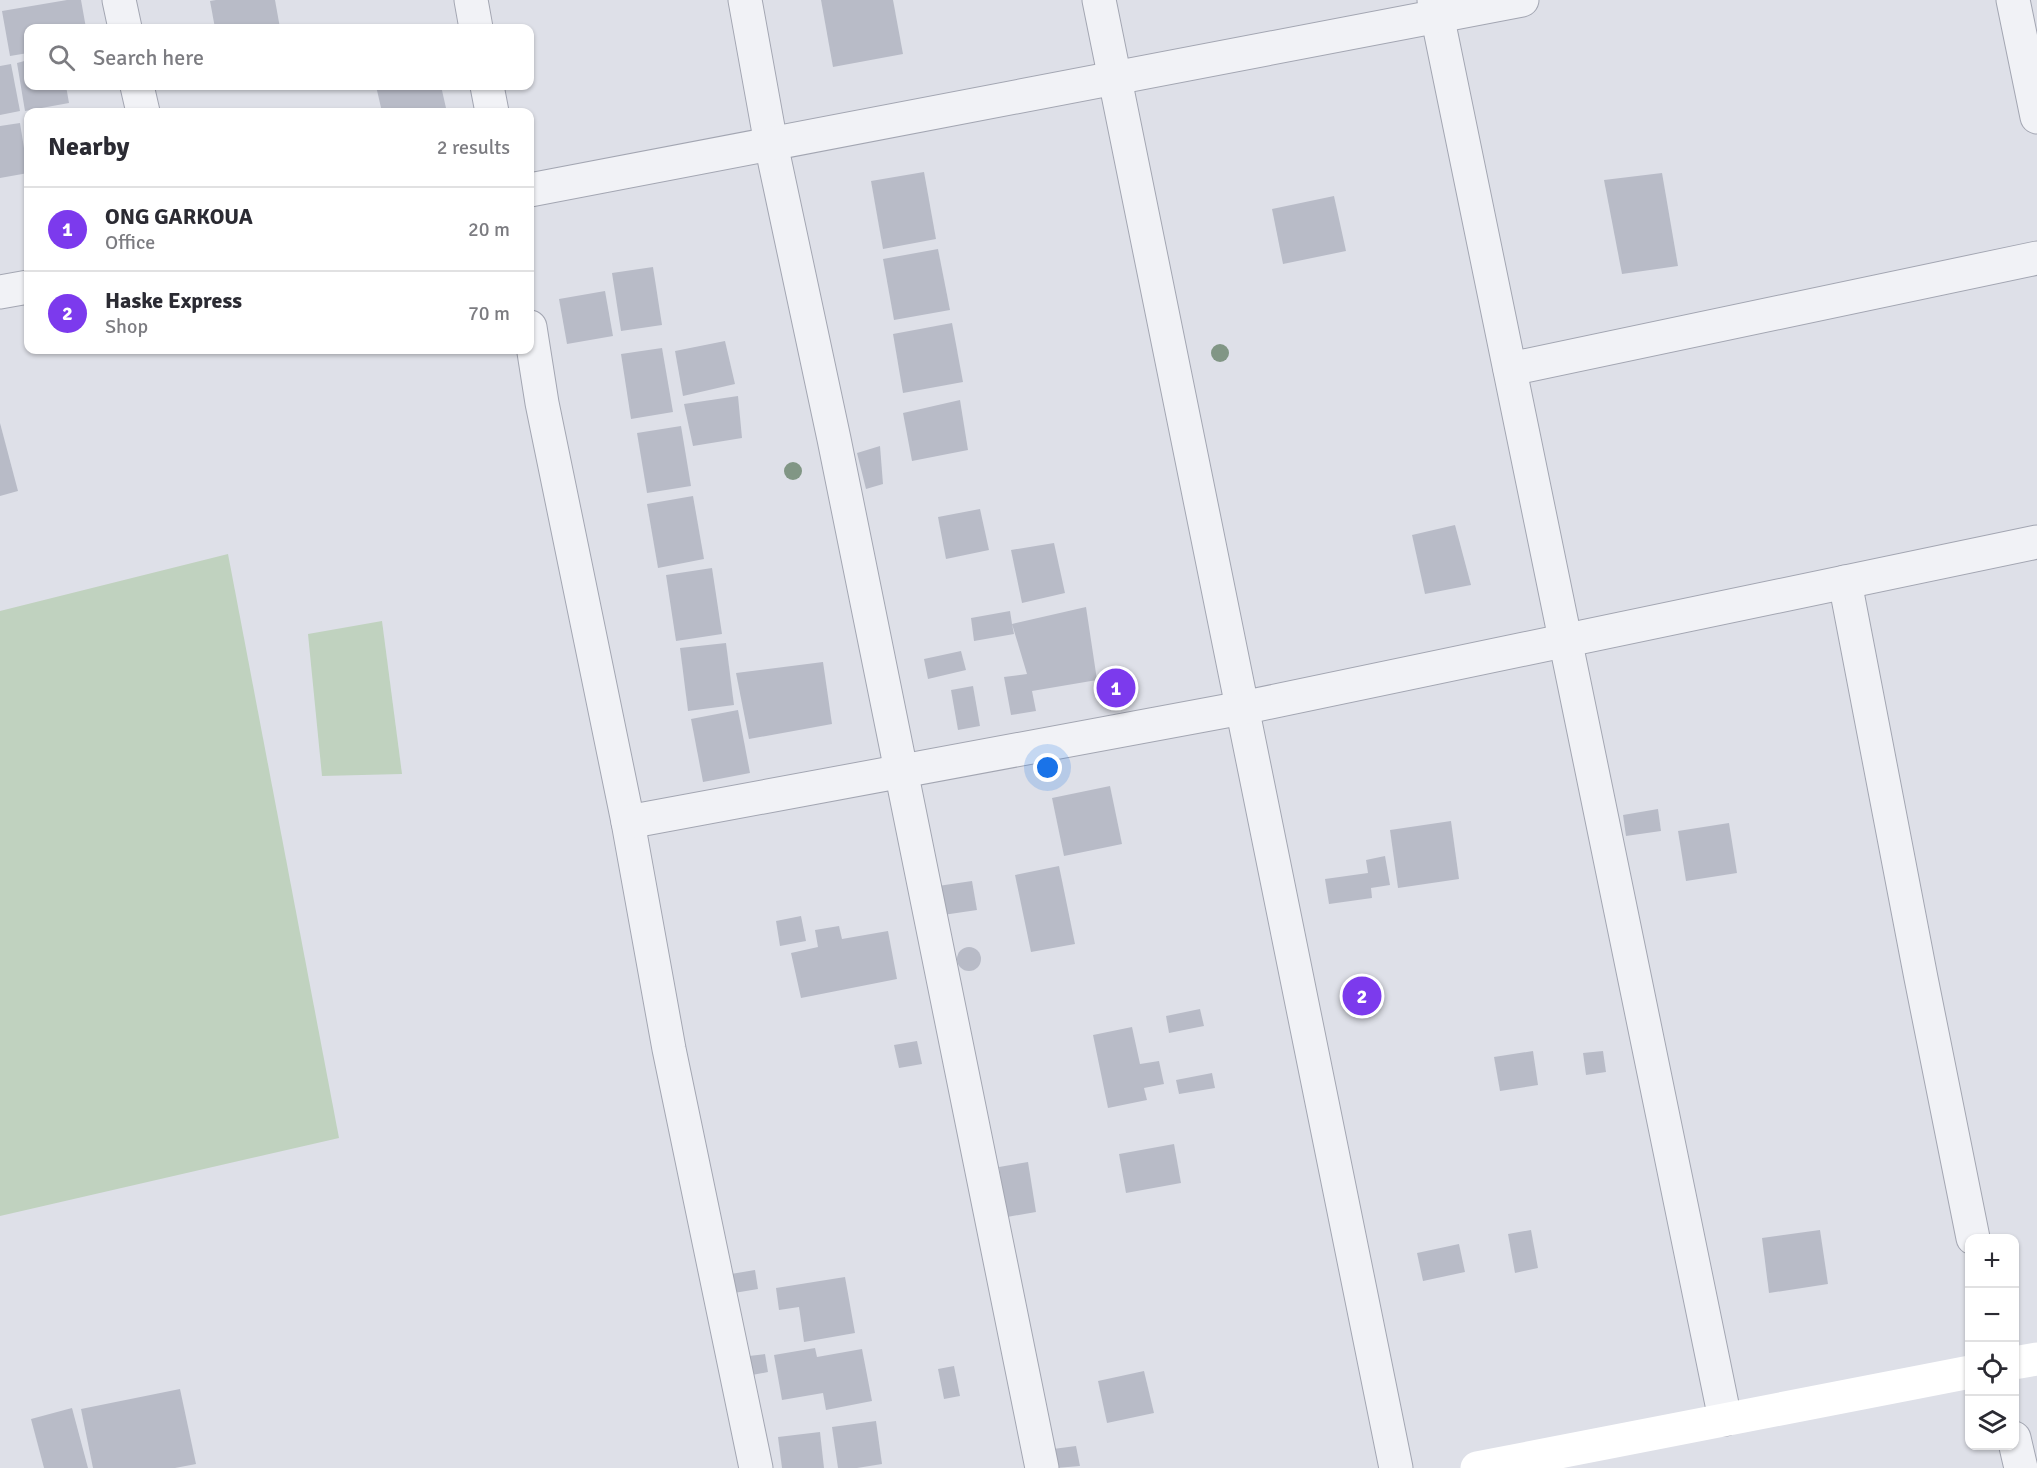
<!DOCTYPE html>
<meta charset="utf-8">
<style>
body{margin:0;font-family:Signika,sans-serif;background:#f7f7f7;color:#2b2b33}
.controls{position:absolute;right:18px;bottom:18px;display:grid;overflow:hidden;border-radius:12px;box-shadow:0 2px 4px #0004}
.controls button{width:54px;height:54px;display:grid;place-items:center;padding:0;border:0;border-bottom:2px solid #e1e1e2;background:#fff;color:#2b2b33;font:30px sans-serif}
.you{position:absolute;left:1048px;top:768px;width:21px;height:21px;margin:-15px;border:4px solid #fff;border-radius:50%;background:#1a73e8;box-shadow:0 0 0 9px #1a73e833}
.badge{display:grid;place-items:center;width:39px;height:39px;border-radius:50%;background:#7c3aed;color:#fff;font-size:20px;font-weight:700}
.pin{position:absolute;translate:-50% -50%;border:3px solid #fff;box-shadow:0 2px 6px #0006}
.list{margin:0;padding:0;list-style:none}
h2{display:flex;justify-content:space-between;align-items:center;height:78px;margin:0;padding:0 24px;font-size:26px}
h2 small{font-size:20px;font-weight:400;color:#7c7c81}
.list li{display:grid;grid-template-columns:39px 1fr auto;gap:18px;align-items:center;box-sizing:border-box;height:84px;padding:0 24px;border-top:2px solid #e1e1e2}
.list b{display:block;font-size:22px;white-space:nowrap}
.list p{margin:0;font-size:20px;white-space:nowrap;color:#7c7c81}
.list em{font-size:20px;font-style:normal;color:#7c7c81}
.icon{flex:none;width:33px;height:33px;fill:none;stroke:currentColor;stroke-width:2;stroke-linecap:round;stroke-linejoin:round}
.map{position:relative;flex:none;width:2037px;height:1468px;overflow:hidden}
.search{position:absolute;background:#fff;box-shadow:0 2px 4px #0004;left:24px;top:24px;width:510px;height:66px;display:flex;align-items:center;gap:15px;box-sizing:border-box;padding:0 21px;border-radius:12px;color:#7c7c81;font-size:22px}
.panel{position:absolute;background:#fff;box-shadow:0 2px 4px #0004;left:24px;top:108px;width:510px;height:246px;border-radius:12px}
.map>svg:first-child{display:block}
</style>
<div class="map">
<svg width="2037" height="1468" viewBox="0 0 2037 1468">
<rect width="100%" height="100%" fill="#dee0e8"/>
<!-- green -->
<g fill="#c0d2bf">
<path d="M228 554 339 1138 0 1216V611Z"/>
<path d="M382 621 402 774 322 776 308 634Z"/>
</g>
<!-- building -->
<g fill="#b8bbc7">
<path d="M67 0H81L86 28H28V53L10 56 2 11Z"/>
<path d="M216 0H275L280 28H215L210 1Z"/>
<path d="M821 0H893L903 54 833 67Z"/>
<path d="M28 60V86H66L69 103 25 111 17 63Z"/>
<path d="M11 64 20 111 0 115V66Z"/>
<path d="M376 86H441L446 108 423 112H382Z"/>
<path d="M20 123 28 173 0 178V126Z"/>
<path d="M924 172 936 239 883 249 871 181Z"/>
<path d="M1662 173 1678 266 1622 274 1604 180Z"/>
<path d="M1334 196 1346 251 1283 264 1272 209Z"/>
<path d="M938 249 950 310 894 320 883 259Z"/>
<path d="M653 267 662 325 621 331 612 273Z"/>
<path d="M605 291 613 336 567 344 559 299Z"/>
<path d="M952 323 963 382 903 393 893 334Z"/>
<path d="M725 341 735 384 683 396 675 351Z"/>
<path d="M662 348 673 412 631 419 621 354Z"/>
<path d="M738 396 742 438 693 446 684 404Z"/>
<path d="M960 400 968 450 912 461 903 413Z"/>
<path d="M0 423 18 491 0 496Z"/>
<path d="M681 426 691 486 647 493 637 433Z"/>
<path d="M880 446 883 484 866 489 857 453Z"/>
<path d="M693 496 704 559 658 568 647 504Z"/>
<path d="M980 509 989 550 946 559 938 517Z"/>
<path d="M1455 525 1471 585 1425 594 1412 535Z"/>
<path d="M1054 543 1065 593 1022 603 1011 550Z"/>
<path d="M712 568 722 634 676 641 666 575Z"/>
<path d="M1086 607 1097 680 1032 691 1036 711 1011 715 1004 677 1027 674 1012 624 1014 634 974 641 971 618 1010 611 1012 624Z"/>
<path d="M726 643 734 705 688 711 680 648Z"/>
<path d="M961 651 966 670 928 679 924 659Z"/>
<path d="M823 662 832 724 749 739 736 673Z"/>
<path d="M973 686 980 726 958 730 951 690Z"/>
<path d="M738 710 750 773 703 782 691 719Z"/>
<path d="M1110 786 1122 844 1064 856 1052 798Z"/>
<path d="M1658 809 1661 831 1626 836 1623 815Z"/>
<path d="M1451 821 1459 879 1398 888 1390 830Z"/>
<path d="M1729 823 1737 873 1686 881 1678 831Z"/>
<path d="M1385 856 1390 885 1371 888 1372 898 1329 904 1325 879 1368 873 1366 860Z"/>
<path d="M1059 866 1075 944 1031 952 1015 875Z"/>
<path d="M972 881 977 910 943 915 938 886Z"/>
<path d="M801 916 806 941 780 946 776 921Z"/>
<path d="M839 926 842 939 888 931 897 979 801 998 791 953 818 947 815 930Z"/>
<circle cx="969" cy="959" r="12"/>
<path d="M1200 1009 1204 1026 1169 1033 1166 1016Z"/>
<path d="M1132 1027 1140 1064 1159 1061 1164 1084 1144 1088 1147 1100 1108 1108 1093 1035Z"/>
<path d="M917 1041 922 1064 899 1068 894 1045Z"/>
<path d="M1533 1051 1538 1085 1500 1091 1494 1057Z"/>
<path d="M1603 1051 1606 1072 1586 1075 1583 1053Z"/>
<path d="M1212 1073 1215 1088 1179 1094 1176 1080Z"/>
<path d="M1174 1144 1181 1183 1126 1193 1119 1154Z"/>
<path d="M1028 1162 1036 1212 1007 1217 999 1167Z"/>
<path d="M1531 1230 1538 1268 1515 1273 1508 1234Z"/>
<path d="M1820 1230 1828 1284 1769 1293 1762 1238Z"/>
<path d="M1459 1244 1465 1272 1423 1281 1417 1253Z"/>
<path d="M755 1270 758 1289 734 1293 731 1274Z"/>
<path d="M845 1277 855 1333 804 1342 799 1307 779 1310 776 1288Z"/>
<path d="M815 1348 817 1357 862 1349 872 1401 826 1410 823 1393 782 1400 774 1355Z"/>
<path d="M765 1354 768 1372 752 1375 749 1356Z"/>
<path d="M954 1366 960 1396 944 1399 938 1369Z"/>
<path d="M1144 1371 1154 1413 1107 1423 1098 1381Z"/>
<path d="M180 1389 196 1464 175 1468H93L81 1409Z"/>
<path d="M72 1408 88 1468H44L31 1419Z"/>
<path d="M876 1421 882 1464 857 1468H838L832 1427Z"/>
<path d="M820 1432 824 1468H782L778 1437Z"/>
<path d="M1076 1446 1080 1466 1056 1468 1053 1449Z"/>
</g>
<g fill="none" stroke-linecap="round" stroke-linejoin="round">
<defs>
<g id="street">
<path d="M119 0 125 28"/>
<path d="M471 0 476 28"/>
<path d="M745 0 771 144 834 439 1042 1468"/>
<path d="M1099 0 1396 1468"/>
<path d="M1434 0 1725 1419"/>
<path d="M2013 0 2037 117"/>
<path d="M137 86 143 112"/>
<path d="M487 86 492 112"/>
<path d="M530 190 1522 0"/>
<path d="M0 292 28 287"/>
<path d="M530 327 542 403 628 822 669 1049 756 1468"/>
<path d="M1510 369 2037 258"/>
<path d="M1845 582 1921 978 1973 1238"/>
<path d="M628 822 1242 708 2037 542"/>
<path d="M2014 1438 2021 1468"/>
</g>
</defs>
<!-- street casing -->
<use href="#street" stroke="#a3a6b2" stroke-width="35"/>
<!-- street -->
<use href="#street" stroke="#f1f2f6" stroke-width="33"/>
<!-- secondary -->
<g stroke="#fff" stroke-width="33">
<path d="M2014 1363 2037 1359"/>
<path d="M1477 1468 1970 1372"/>
</g>
</g>
<!-- trees -->
<g fill="#819685">
<circle cx="1220" cy="353" r="9"/>
<circle cx="793" cy="471" r="9"/>
</g>
</svg>
<div class="controls">
<button>+</button>
<button>−</button>
<button><svg class="icon" aria-label="locate" viewBox="0 0 24 24"><circle cx="12" cy="12" r="6"/><path d="M12 2v4M12 18v4M2 12h4M18 12h4"/></svg></button>
<button><svg class="icon" aria-label="layers" viewBox="0 0 24 24"><path d="M12 4l9 5-9 5-9-5zM3 14l9 5 9-5"/></svg></button>
</div>
<div class="you"></div>
<div class="pin badge" style="left:1116px;top:688px">1</div>
<div class="pin badge" style="left:1362px;top:996px">2</div>
<div class="search"><svg class="icon" aria-label="search" viewBox="0 0 24 24"><circle cx="10" cy="10" r="6"/><path d="M15 15l6 6"/></svg>Search here</div>
<section class="panel">
<h2>Nearby<small>2 results</small></h2>
<ul class="list">
<li><span class="badge">1</span><div><b>ONG GARKOUA</b><p>Office</p></div><em>20 m</em></li>
<li><span class="badge">2</span><div><b>Haske Express</b><p>Shop</p></div><em>70 m</em></li>
</ul>
</section>
</div>
